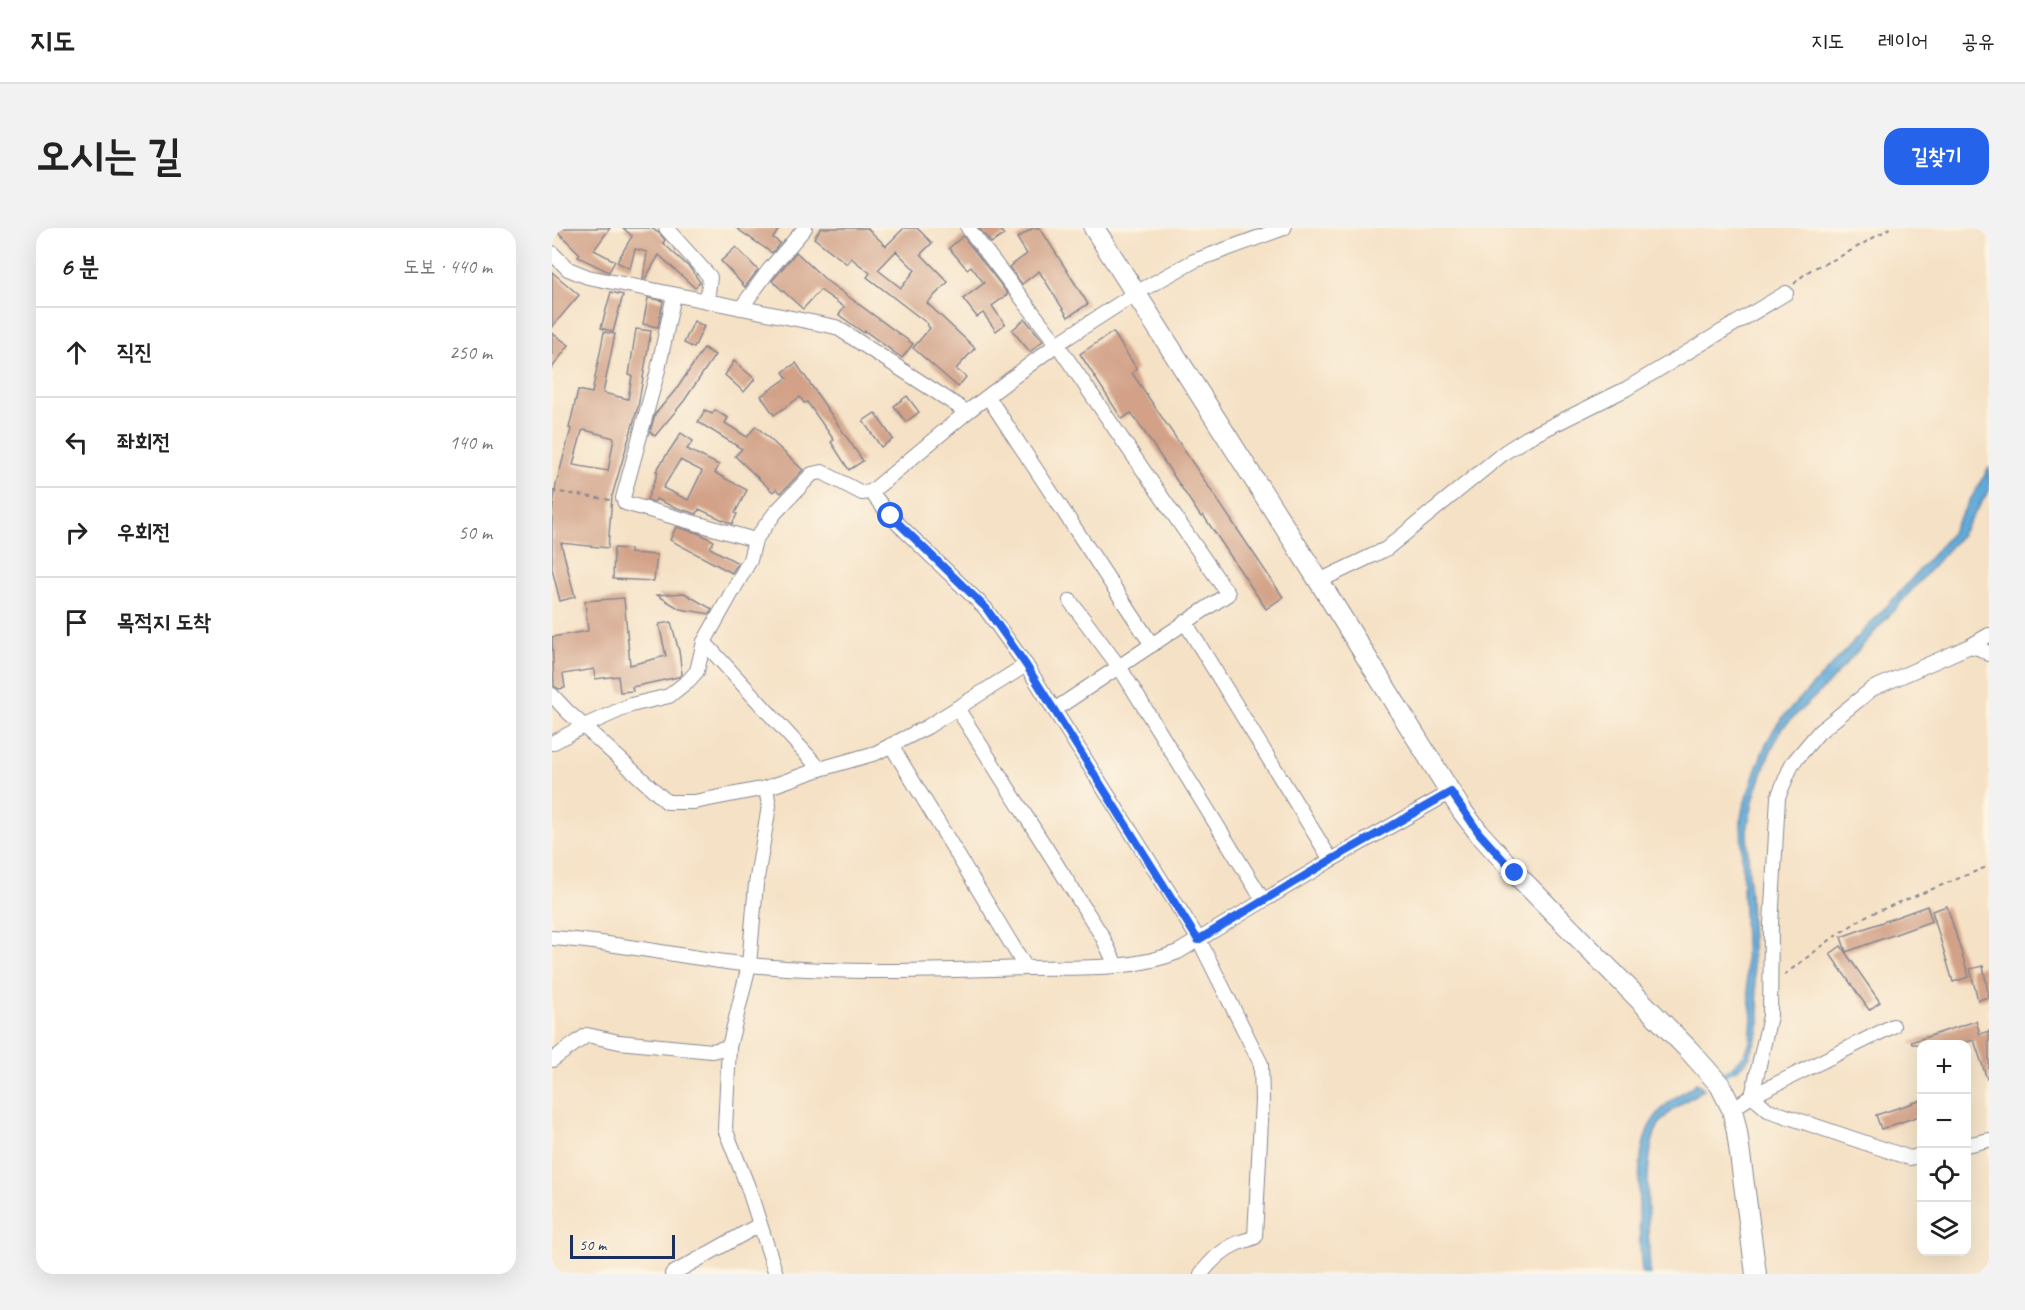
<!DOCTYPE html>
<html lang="ko">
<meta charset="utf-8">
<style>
body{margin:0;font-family:Caveat,"Poor Story",sans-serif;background:#f2f2f2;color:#222}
.controls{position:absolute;right:18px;bottom:18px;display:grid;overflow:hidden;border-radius:12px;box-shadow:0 6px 24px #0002}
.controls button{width:54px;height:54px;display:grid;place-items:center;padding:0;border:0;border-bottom:2px solid #e0e0e0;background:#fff;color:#222;font:30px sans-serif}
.scale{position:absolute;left:18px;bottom:15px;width:105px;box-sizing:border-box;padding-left:6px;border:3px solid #1b2f5e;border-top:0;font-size:16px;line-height:21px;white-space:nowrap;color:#1b2f5e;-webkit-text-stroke:4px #fcf5e5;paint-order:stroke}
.stop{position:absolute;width:18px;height:18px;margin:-14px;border:4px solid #2563eb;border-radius:50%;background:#fff}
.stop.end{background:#2563eb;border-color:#fff;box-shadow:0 2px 6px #0008}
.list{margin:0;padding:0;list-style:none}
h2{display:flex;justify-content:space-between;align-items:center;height:78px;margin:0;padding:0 24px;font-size:26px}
h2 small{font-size:20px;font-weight:400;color:#767676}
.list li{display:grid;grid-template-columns:39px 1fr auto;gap:18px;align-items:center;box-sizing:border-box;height:90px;padding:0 24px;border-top:2px solid #e0e0e0}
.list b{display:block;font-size:22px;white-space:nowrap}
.list em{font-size:20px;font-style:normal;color:#767676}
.icon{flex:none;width:33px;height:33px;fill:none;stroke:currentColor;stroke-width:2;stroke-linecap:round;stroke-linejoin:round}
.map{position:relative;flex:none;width:1437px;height:1046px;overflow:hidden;border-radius:18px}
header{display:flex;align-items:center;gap:36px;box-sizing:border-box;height:84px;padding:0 30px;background:#fff;border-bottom:2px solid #e0e0e0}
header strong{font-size:28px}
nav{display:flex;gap:33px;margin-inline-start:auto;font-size:21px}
.intro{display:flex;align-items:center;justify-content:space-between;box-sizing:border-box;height:144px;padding:0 36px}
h1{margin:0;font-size:42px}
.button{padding:15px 27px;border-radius:18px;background:#2563eb;color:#fff;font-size:21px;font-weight:700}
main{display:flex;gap:36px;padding:0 36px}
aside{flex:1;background:#fff;border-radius:18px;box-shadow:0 6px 24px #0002}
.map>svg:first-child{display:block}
</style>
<header>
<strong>지도</strong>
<nav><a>지도</a><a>레이어</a><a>공유</a></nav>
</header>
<div class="intro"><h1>오시는 길</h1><a class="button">길찾기</a></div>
<main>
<aside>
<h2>6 분<small>도보 · 440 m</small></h2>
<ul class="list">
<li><svg class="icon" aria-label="ahead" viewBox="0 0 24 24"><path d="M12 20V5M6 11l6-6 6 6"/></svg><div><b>직진</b></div><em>250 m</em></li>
<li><svg class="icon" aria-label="left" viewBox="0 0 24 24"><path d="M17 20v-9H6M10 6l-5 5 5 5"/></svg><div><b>좌회전</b></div><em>140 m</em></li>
<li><svg class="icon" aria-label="right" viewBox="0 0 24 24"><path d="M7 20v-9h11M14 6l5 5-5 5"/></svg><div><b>우회전</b></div><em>50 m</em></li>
<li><svg class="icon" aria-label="arrive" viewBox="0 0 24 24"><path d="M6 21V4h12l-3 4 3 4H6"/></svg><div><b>목적지 도착</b></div></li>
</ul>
</aside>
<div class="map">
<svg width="1437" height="1046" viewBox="0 0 1437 1046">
<rect width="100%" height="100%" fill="#fcf5e5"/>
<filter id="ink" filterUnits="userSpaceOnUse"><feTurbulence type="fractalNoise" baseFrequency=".0167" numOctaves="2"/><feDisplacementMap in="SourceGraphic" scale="12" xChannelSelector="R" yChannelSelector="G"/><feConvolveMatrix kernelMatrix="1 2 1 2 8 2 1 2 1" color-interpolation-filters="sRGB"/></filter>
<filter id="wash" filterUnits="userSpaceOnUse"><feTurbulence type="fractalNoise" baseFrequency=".008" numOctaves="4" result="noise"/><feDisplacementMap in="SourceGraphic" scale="24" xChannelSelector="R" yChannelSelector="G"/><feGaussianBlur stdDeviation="1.35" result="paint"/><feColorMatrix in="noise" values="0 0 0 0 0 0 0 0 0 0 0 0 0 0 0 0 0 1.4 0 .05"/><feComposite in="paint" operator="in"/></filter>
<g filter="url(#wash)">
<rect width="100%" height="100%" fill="#f5e1c5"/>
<!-- water -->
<g fill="#62abd9" stroke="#3e6d9c" stroke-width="1.5">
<path d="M1437 240V263L1407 309 1276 456 1229 501 1216 529 1202 569 1195 602 1201 741 1207 782V802L1198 828 1194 834 1183 843 1180 839 1193 826 1198 814 1200 789 1194 746 1189 591 1191 580C1202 550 1210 514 1231 489L1350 362 1397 308Z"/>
<path d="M1145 855 1152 861C1137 871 1118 881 1108 895 1089 922 1097 1012 1098 1046H1090C1088 1009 1080 925 1100 894 1111 876 1128 866 1145 855Z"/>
</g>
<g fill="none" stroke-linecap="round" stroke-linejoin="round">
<!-- stream -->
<path stroke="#62abd9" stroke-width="4.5" d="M1168 848 1186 838"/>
</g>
<g id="blocks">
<!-- building -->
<g fill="#d2a187" fill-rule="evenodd">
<path d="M2 0H58L42 22 63 33 57 44 26 29 28 26Z"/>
<path d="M71 0H99L107 5 113 12 111 15 138 40 148 54 143 60 107 27 93 51H91L95 24 83 21 78 41 65 34 80 8Z"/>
<path d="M184 0H228L221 10 228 15 220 25Z"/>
<path d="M269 0H315L334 18 352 0H365L380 15 369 26 396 54 375 75 423 120 404 141 414 149 406 159 361 120 378 100 375 97 376 96 315 49 318 45 299 30 295 36 262 10ZM344 23 363 42 349 60 326 42Z"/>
<path d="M427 0H447L452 7 439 15Z"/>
<path d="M481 0H488L536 76 516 89 487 43 470 56 457 39 475 26 465 10Z"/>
<path d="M411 8 456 66 440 78 453 96 444 103 431 85 425 89 411 71 432 55 419 38 415 41 397 20Z"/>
<path d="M184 19 206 42 193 59 169 33Z"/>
<path d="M244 24 275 53 361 116 350 130 313 103 312 105 287 87 292 79 268 62 251 81 220 53Z"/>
<path d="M0 44 27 67 0 99Z"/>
<path d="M59 64 71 67 61 104 49 100Z"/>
<path d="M96 70 111 73 106 99 91 96Z"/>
<path d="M473 91 491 113 478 124 460 102Z"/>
<path d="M142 93 152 98 142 120 132 115Z"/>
<path d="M84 101 99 103 86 179 60 268 56 320 9 315 23 369 8 373 0 341V286L4 257 19 201 17 200 26 162 40 165 52 104 63 106 51 165 76 171 80 148 77 147ZM33 202 62 210 56 243 21 237 30 203Z"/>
<path d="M561 104 585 141 580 145 731 369 714 381 651 287 649 289 589 199 579 185 570 191 528 126Z"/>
<path d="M0 105 17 117 0 140Z"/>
<path d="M152 120 163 127 132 173 103 208 98 204 103 186 126 159Z"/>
<path d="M182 133 203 151 192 164 173 147Z"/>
<path d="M244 135 311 233 297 242 279 214 282 212 255 174 252 175 248 169 222 187 209 168 235 150 231 144Z"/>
<path d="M355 168 367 184 354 194 342 178Z"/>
<path d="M153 182 160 186 163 182 176 190 173 195 195 209 204 198 251 242 229 265 224 261 221 264 183 228 190 221 146 194Z"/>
<path d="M323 185 341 211 329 219 311 193Z"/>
<path d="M129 205 141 213 135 221 167 237 163 245 195 262 183 285 185 286 180 296 147 281 145 286 122 279 104 271 102 274 95 272 106 244 104 243ZM128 232 150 243 136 272 111 260Z"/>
<path d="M124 299 146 305 162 313 158 320 186 335 180 345 118 312Z"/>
<path d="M62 320 78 321V325L105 327 102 353 61 351Z"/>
<path d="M132 365 160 381 158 386 128 381 105 367Z"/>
<path d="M72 370 78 437 114 428 107 396 119 394 127 423 130 446 126 449 80 459 81 463 68 464 66 448 43 451 42 441 11 446 13 460 7 461 2 458 0 409 36 403 33 373Z"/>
<path d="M1375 678 1380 693 1294 724 1289 709Z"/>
<path d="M1395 678 1417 749 1401 754 1380 683Z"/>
<path d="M1289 718 1328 774 1317 782 1278 726Z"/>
<path d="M1431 738 1437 769 1426 772 1418 741Z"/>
<path d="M1424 793 1428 806 1437 803V850L1435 851 1422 812 1408 816H1360L1359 814Z"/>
<path d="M1370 872V887L1329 901 1324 887Z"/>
</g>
</g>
</g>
<g filter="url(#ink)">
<use href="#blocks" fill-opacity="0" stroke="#888892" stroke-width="1.5"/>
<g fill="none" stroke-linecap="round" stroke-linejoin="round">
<defs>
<g id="street">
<path d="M114 0 158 49 155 73"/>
<path d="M416 0 505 116 676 366 502 482"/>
<path d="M0 25 16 41 36 49 284 99 415 184"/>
<path d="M122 67 106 142 71 270 73 275 203 312"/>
<path d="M189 80 217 42 253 0"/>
<path d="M436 169 600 417"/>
<path d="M767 353 834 321 953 224 975 210 1074 161 1234 65"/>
<path d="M518 373 568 440 711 672"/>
<path d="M633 394 779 632"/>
<path d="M152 414 268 541"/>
<path d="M1418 418 1429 421 1437 426"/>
<path d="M0 467 15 483 115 574H142L214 560 268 541 324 525 375 499 474 437"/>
<path d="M405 480 550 708 564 737"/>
<path d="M0 515 32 498 79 477 117 468 137 452 145 443 152 414 198 332 203 312 223 285 260 246 270 244 310 265 319 264"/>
<path d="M339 517 474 740"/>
<path d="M214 560 217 578 204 656 197 737 177 819 173 901 196 959 224 1046"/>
<path d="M0 710C66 714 132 730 198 737 290 746 382 743 474 740 525 739 579 743 626 724L779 632 899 564"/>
<path d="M1341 798 1200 868 1216 882 1358 930 1370 927"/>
<path d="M0 832 35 807 67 814 160 823 177 819"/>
<path d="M1180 881 1200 868 1218 788 1219 697 1226 569 1240 536 1267 504 1320 461 1418 418 1437 407"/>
<path d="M1414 917 1437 912"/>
<path d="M120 1046 207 997"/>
<path d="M649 1046C658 1034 670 1022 684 1016 690 1013 697 1012 703 1009L710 872 709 836 647 712 474 437 433 380 338 288 319 264 415 184 505 116 584 65 642 33 732 0"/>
</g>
<path id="secondary" d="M542 0 767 353 910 583 927 605 963 645 1136 821 1168 857 1180 881 1185 904 1204 1046"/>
</defs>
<!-- street casing -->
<use href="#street" stroke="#888892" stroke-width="16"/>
<!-- secondary casing -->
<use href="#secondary" stroke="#888892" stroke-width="22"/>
<!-- path -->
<g stroke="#888892" stroke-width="2" stroke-dasharray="4.5 4.5" stroke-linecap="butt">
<path d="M1242 56C1259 38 1267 39 1287 29 1304 20 1321 10 1338 0"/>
<path d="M0 263 59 272"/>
<path d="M1232 747 1282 709 1314 688 1437 638"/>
</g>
<!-- street -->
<use href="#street" stroke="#fff" stroke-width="14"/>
<!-- secondary -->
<use href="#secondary" stroke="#fff" stroke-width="20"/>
</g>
</g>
<g fill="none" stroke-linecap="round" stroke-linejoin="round" filter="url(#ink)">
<!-- route -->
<path stroke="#2563eb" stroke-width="8" d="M339 288 434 380 474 437 646 712 779 632 899 564 927 605 963 645"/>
</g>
</svg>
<div class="controls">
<button>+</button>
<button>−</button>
<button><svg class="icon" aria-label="locate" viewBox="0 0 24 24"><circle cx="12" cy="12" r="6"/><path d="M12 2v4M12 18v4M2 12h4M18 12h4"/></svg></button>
<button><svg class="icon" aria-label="layers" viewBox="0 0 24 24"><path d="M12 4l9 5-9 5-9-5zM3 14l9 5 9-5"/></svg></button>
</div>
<div class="scale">50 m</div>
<div class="stop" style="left:339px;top:288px"></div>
<div class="stop end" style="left:963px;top:645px"></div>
</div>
</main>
